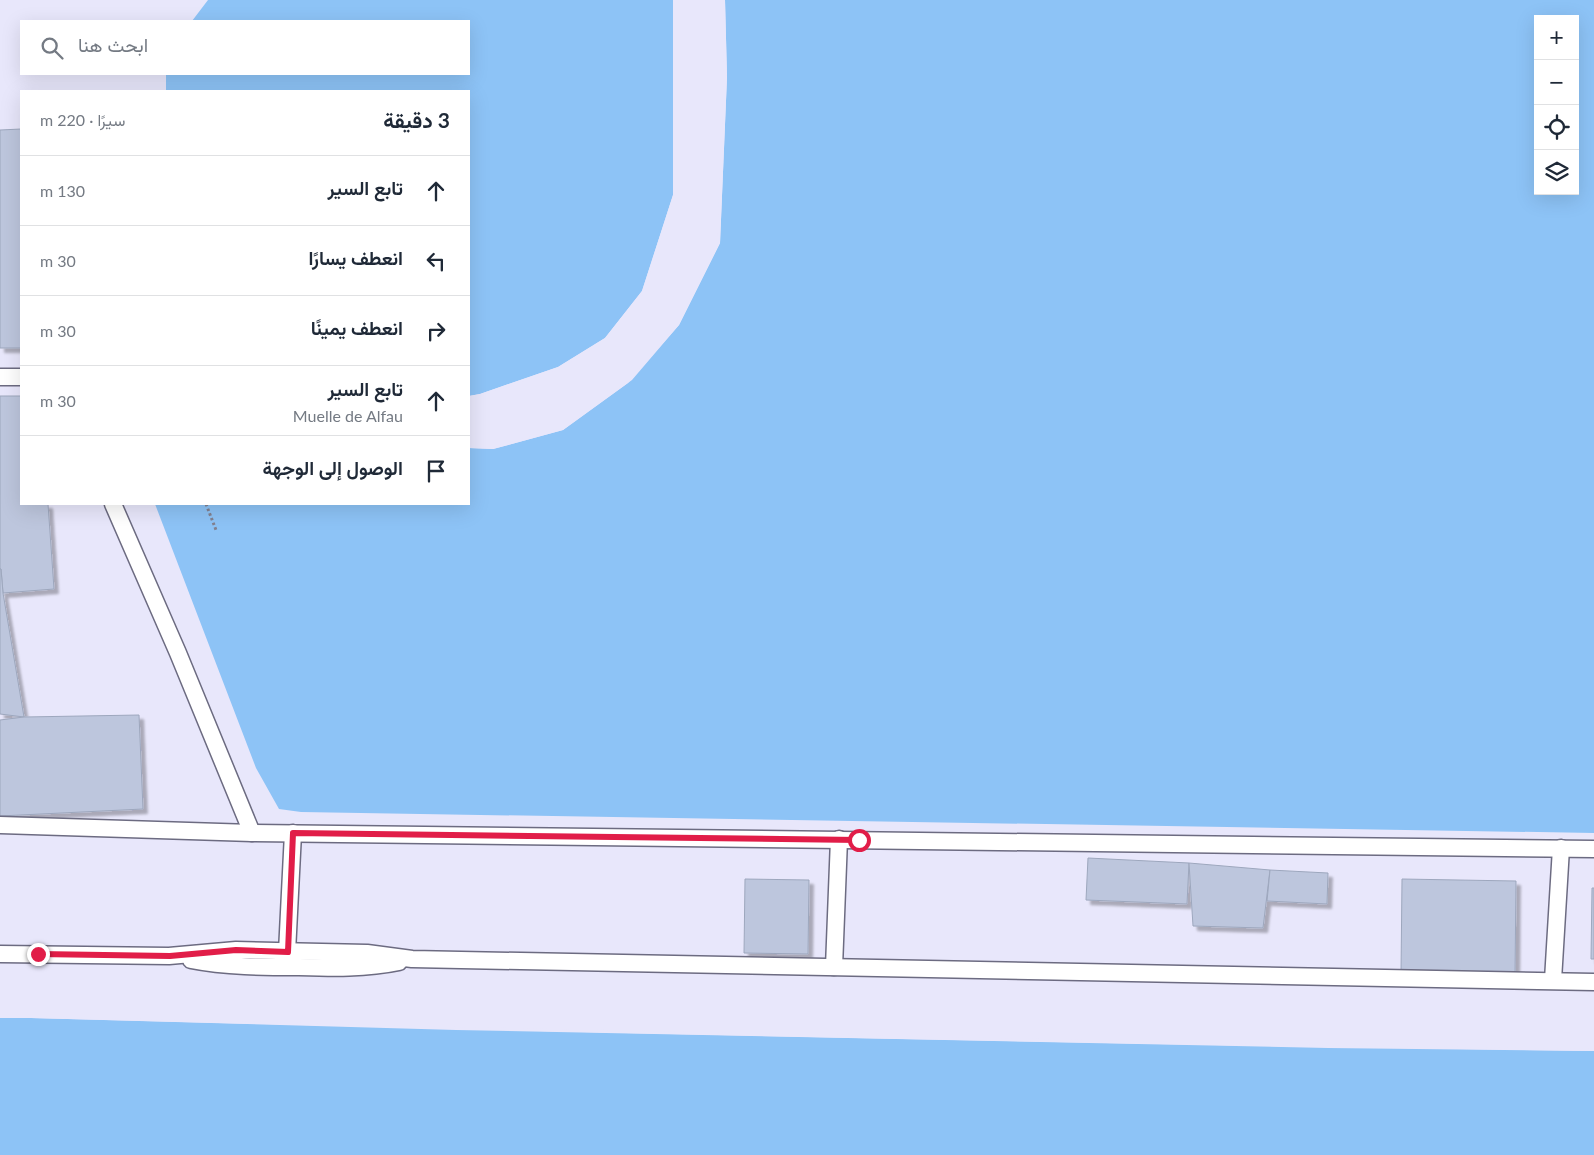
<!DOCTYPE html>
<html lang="ar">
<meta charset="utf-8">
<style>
body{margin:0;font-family:Lato,Vazirmatn,sans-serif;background:#f6f6f7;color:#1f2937;direction:rtl}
.controls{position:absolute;right:15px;top:15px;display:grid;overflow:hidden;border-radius:0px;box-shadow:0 5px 20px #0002}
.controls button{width:45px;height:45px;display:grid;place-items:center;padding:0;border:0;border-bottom:1px solid #e0e1e3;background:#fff;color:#1f2937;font:25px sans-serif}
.stop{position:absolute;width:15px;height:15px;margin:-11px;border:4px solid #e11d48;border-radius:50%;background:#fff}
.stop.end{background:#e11d48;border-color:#fff;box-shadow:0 1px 5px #0008}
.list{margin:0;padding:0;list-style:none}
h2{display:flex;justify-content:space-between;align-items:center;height:65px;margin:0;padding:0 20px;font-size:21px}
h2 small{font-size:16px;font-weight:400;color:#747a83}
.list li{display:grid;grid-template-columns:32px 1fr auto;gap:15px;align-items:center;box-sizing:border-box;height:70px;padding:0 20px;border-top:1px solid #e0e1e3}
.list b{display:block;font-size:19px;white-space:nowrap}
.list p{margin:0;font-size:16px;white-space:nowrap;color:#747a83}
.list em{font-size:16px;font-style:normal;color:#747a83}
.icon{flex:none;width:28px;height:28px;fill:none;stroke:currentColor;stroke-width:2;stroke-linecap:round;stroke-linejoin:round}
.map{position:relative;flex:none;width:1594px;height:1155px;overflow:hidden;direction:ltr}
.search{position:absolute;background:#fff;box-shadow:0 5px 20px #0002;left:20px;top:20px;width:450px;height:55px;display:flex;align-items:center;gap:12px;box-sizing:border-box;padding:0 18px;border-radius:0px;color:#747a83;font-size:19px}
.panel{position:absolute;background:#fff;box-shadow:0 5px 20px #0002;left:20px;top:90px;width:450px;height:415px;border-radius:0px;direction:rtl}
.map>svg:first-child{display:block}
</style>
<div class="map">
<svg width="1594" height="1155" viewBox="0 0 1594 1155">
<defs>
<filter id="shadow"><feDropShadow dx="4.5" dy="4.5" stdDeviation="1" flood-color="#0004"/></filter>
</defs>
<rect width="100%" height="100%" fill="#e8e7fb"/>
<!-- water -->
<g fill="#8dc3f6" fill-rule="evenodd">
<path d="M208 0H673V195L642 291 605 338 558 367 480 394 469 396V91H166V74H469V21H192Z"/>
<path d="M725 0H1594V833L301 812 279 809 256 768 155 504H469V448L493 449 563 430 632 380 679 325 720 243 727 77ZM1538 19H1575V191H1538Z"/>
<path d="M0 1018H31C552 1032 1073 1044 1594 1051V1155H0Z"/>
</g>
<!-- pier -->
<g fill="#e8e7fb">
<path d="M673 0H675V195L644 293 606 340 560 369 481 396 469 399V396L480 394 558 367 605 338 642 291 673 195Z"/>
<path d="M723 0H725L727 77 720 243 679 325 628 383 563 430 493 449 469 448V446L493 447 562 427 630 379 677 324 717 243 724 77Z"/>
<path d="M0 1016H31L456 1027 1328 1045 1594 1049V1051L1328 1048 456 1030 31 1018H0Z"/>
</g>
<!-- building -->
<g fill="#bdc6dd" stroke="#9da7bd" filter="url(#shadow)">
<path d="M21 129V348H0V130Z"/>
<path d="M0 396H21V504H48L54 589 3 593 1 569H0Z"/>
<path d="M0 569H1L3 593 24 717 0 714Z"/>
<path d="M139 715 143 809 0 816V720L24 717Z"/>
<path d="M1088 858 1189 863 1187 904 1086 900Z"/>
<path d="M1189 863 1270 870 1263 928 1193 926Z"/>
<path d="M1270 870 1328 873 1327 904 1267 901Z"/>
<path d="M745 879 809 880 808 954 744 953Z"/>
<path d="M1402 879 1516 881 1515 975 1401 973Z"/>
<path d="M1592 888H1594V959H1591Z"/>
</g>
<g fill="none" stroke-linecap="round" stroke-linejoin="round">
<defs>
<g id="service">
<path d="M0 377H21"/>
<path d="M113 504 178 653 252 833"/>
<path d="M0 825 252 833 1594 849"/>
<path d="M287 952 293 833"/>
<path d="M0 954 169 956 236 950 367 953 412 959 1594 982"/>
<path d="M191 960C226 967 263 967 299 967 332 968 366 969 399 962"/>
<path d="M834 967 839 839"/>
<path d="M1553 980 1561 848"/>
</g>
</defs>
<!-- service casing -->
<use href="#service" stroke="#6c6b81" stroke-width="19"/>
<!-- path -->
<path stroke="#828190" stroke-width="3" stroke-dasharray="2.5 2.5" stroke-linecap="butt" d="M206 504 216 530"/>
<!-- service -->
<use href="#service" stroke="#fff" stroke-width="16"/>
</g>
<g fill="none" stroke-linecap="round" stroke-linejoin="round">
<!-- route -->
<path stroke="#e11d48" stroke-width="6" d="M38 954 170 956 236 950 288 952 293 833 859 840"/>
</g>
</svg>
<div class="controls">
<button>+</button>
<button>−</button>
<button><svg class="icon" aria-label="locate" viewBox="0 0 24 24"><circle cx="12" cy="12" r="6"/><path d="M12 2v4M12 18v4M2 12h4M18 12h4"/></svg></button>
<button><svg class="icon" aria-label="layers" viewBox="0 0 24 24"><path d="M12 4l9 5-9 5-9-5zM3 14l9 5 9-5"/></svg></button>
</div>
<div class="stop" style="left:859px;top:840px"></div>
<div class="stop end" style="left:38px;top:954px"></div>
<div class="search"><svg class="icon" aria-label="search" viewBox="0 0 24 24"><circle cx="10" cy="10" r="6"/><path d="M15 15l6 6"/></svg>ابحث هنا</div>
<section class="panel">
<h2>3 دقيقة<small>سيرًا · 220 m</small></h2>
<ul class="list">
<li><svg class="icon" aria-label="ahead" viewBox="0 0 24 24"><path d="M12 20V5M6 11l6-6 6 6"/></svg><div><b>تابع السير</b></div><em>130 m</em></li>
<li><svg class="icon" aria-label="left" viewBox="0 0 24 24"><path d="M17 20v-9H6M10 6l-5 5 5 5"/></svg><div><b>انعطف يسارًا</b></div><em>30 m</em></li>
<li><svg class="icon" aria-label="right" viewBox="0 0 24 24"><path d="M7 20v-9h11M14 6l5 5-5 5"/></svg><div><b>انعطف يمينًا</b></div><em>30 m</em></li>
<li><svg class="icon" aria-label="ahead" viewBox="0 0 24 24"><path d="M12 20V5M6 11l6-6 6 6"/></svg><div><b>تابع السير</b><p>Muelle de Alfau</p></div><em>30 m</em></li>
<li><svg class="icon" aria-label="arrive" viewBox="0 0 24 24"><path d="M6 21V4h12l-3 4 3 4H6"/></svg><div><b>الوصول إلى الوجهة</b></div></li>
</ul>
</section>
</div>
